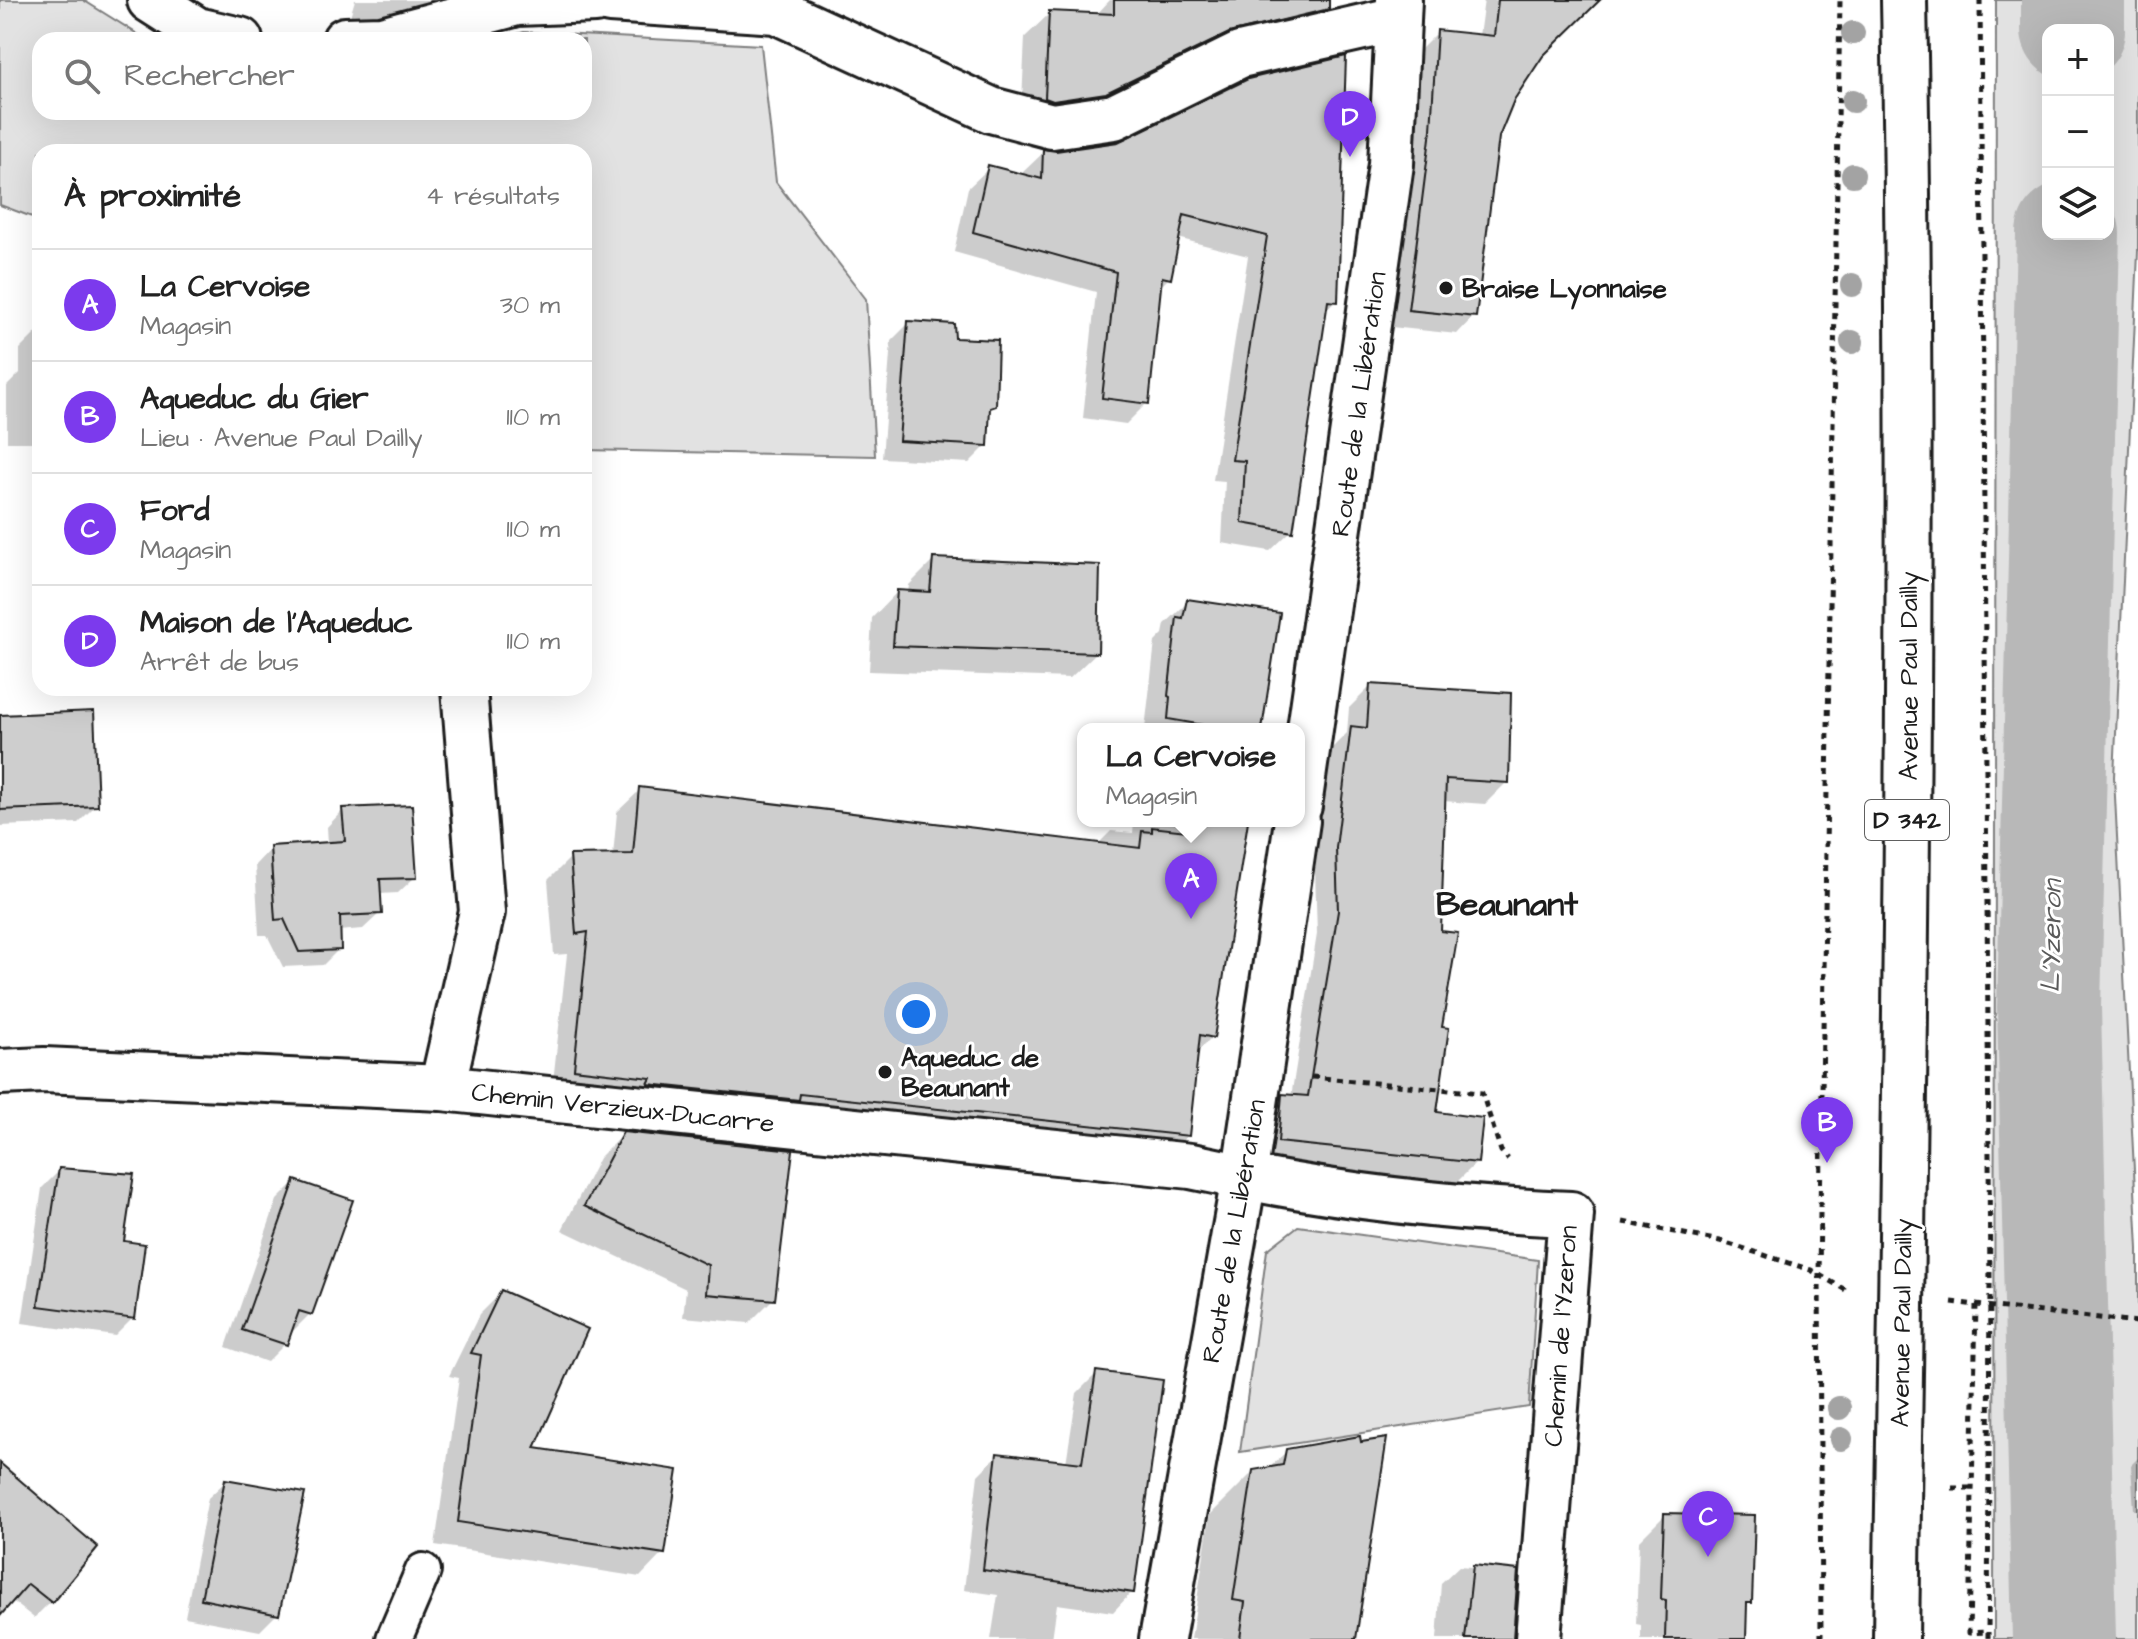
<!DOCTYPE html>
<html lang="fr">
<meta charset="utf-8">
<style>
body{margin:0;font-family:"Architects Daughter",sans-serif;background:#f6f6f6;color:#222}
.controls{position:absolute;right:24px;top:24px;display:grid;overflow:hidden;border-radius:16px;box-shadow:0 8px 32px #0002}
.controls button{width:72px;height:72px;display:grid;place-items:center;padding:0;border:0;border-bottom:2px solid #e0e0e0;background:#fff;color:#222;font:40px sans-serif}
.you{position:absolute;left:916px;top:1014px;width:28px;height:28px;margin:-20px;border:6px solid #fff;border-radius:50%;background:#1a73e8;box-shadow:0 0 0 12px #1a73e833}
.badge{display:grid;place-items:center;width:52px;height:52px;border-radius:50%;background:#7c3aed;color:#fff;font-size:26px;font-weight:700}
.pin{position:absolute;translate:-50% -66px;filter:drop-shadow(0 2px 4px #0008)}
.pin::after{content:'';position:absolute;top:42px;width:28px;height:24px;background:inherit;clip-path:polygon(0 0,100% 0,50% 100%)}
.popup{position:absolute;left:1077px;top:723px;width:228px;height:104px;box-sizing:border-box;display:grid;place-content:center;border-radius:16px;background:#fff;filter:drop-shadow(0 2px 6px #0005);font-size:26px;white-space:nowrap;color:#767676}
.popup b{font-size:30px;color:#222}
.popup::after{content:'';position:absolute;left:50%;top:100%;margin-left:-16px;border:16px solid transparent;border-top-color:#fff}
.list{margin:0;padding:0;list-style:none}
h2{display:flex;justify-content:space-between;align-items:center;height:104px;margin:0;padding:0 32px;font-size:34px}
h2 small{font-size:26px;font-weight:400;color:#767676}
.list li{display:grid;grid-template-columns:52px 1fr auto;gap:24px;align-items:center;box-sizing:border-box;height:112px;padding:0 32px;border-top:2px solid #e0e0e0}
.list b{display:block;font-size:30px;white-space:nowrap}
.list p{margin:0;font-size:26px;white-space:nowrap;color:#767676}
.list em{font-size:26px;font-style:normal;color:#767676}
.icon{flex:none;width:44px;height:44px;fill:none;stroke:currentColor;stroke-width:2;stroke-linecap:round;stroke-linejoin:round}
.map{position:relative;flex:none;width:2138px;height:1639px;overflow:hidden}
.search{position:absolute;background:#fff;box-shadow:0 8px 32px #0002;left:32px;top:32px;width:560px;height:88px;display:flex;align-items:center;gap:20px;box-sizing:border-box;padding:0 28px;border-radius:24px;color:#767676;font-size:30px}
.panel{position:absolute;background:#fff;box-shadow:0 8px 32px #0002;left:32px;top:144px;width:560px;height:552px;border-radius:24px}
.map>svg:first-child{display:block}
</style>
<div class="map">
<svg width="2138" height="1639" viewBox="0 0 2138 1639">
<rect width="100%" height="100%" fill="#fff"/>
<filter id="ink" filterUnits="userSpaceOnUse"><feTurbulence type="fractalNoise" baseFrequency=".0125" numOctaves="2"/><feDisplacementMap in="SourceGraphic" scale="16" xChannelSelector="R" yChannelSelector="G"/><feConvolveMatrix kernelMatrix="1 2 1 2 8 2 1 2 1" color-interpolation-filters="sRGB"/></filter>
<g filter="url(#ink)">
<!-- green -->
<g fill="#e2e2e2" stroke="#7f7f7f" stroke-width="2" fill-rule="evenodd">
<path d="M0 0H83L147 40H40V112H584V40H497L524 32 761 45 776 182 866 299 875 456 584 450V152H40V220L0 205Z"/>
<path d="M1996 0H2138V252L2114 777 2138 1249V1639H1994ZM2108 30V234H2048V30Z"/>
<path d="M1298 1226 1538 1260 1529 1407 1240 1452 1267 1250Z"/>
</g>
<!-- shadow -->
<g fill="#0003">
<path d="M355 0H446L347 26Z"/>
<path d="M1110 0H1327V8L1302 33 1080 117 1021 123 1025 37 1050 13 1096 15Z"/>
<path d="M1484 0H1597L1541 55 1512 100 1497 136 1474 316 1457 334 1391 327 1414 149 1420 50 1438 32 1479 36Z"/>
<path d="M1249 81 1336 301 1324 312 1291 531 1270 551 1222 543 1225 481 1213 480 1248 256 1177 238 1169 278 1159 288 1147 403 1126 424 1083 418 1096 292 954 252 968 188 989 168 1023 176V172L1044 152 1056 153 1119 144Z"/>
<path d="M909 323 953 340 994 405 988 411 986 446 969 463 882 458 891 341Z"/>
<path d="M37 332H40V442H7V386L20 373V349Z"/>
<path d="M934 560 1096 653 1070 678 869 671 872 618 897 592 908 593 909 585Z"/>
<path d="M1188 602 1260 729H1145L1155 642 1163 634 1165 624Z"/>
<path d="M1371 686 1507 782 1485 804 1443 801 1434 1114 1476 1163 1455 1184 1257 1164 1261 1118 1283 1096 1291 1097 1317 934 1315 871 1330 750 1347 733 1349 708Z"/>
<path d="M0 717 96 805 78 823 0 826Z"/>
<path d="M640 790 1097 845 1111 831 1133 833 1134 821H1246L1212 1037 1196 1053 1188 1135 1165 1158 552 1091 567 954 554 955 548 880 571 857 613 856 617 812Z"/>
<path d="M343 810 415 877 398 893 379 894 380 913 363 929 338 931 339 949 323 965 283 967 267 935H259L255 865 271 848 328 844 327 827Z"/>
<path d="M623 1134 773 1299 749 1323 683 1317 686 1289 562 1230 599 1158Z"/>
<path d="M60 1170 122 1243 133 1318 115 1336 22 1323 42 1188Z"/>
<path d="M295 1182 310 1314 292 1332 290 1331 285 1344 267 1362 226 1347 277 1200Z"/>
<path d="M502 1292 532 1449 663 1553 640 1577 435 1545 459 1378 449 1376 479 1315Z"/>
<path d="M1097 1373 1132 1592 1113 1612 1057 1604 1052 1639H991L998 1595 964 1590 978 1475 998 1455 1066 1463 1077 1393Z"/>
<path d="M1287 1451 1354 1639H1191L1210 1515 1254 1471 1268 1469Z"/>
<path d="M2138 1458V1510H2134L2131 1465Z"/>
<path d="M226 1481 277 1614 260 1631 185 1617 208 1498Z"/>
<path d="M0 1499 50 1602 34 1618 11 1600 0 1613Z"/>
<path d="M1665 1515 1750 1602 1745 1607 1744 1639H1641V1625L1636 1624 1639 1541Z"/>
<path d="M1459 1566 1516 1571 1511 1639H1437L1441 1583Z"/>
</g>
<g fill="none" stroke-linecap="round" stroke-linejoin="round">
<!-- river -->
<g stroke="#b8b8b8" stroke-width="104">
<path d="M2073 30V0"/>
<path d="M2064 1639 2049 1007 2068 234"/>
</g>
</g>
<!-- building -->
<g fill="#cecece" stroke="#1c1c1c" stroke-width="2">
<path d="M1114 0H1329V9L1229 33 1106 93 1053 101 1045 98 1049 11 1114 14Z"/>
<path d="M1498 0H1600L1543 56 1514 100 1499 137 1476 317 1408 310 1431 130 1437 30 1494 36Z"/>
<path d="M1346 56 1338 302 1328 301 1293 532 1242 523 1245 461 1232 460 1267 236 1184 215 1171 279 1162 277 1149 404 1102 398 1116 272 973 232 988 165 1042 179 1043 149 1056 151 1118 142 1248 79Z"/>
<path d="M908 321 954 324 955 338 998 340 996 406 990 408 988 446 899 441Z"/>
<path d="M933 558 1100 565 1098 653 893 646 897 590 930 592Z"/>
<path d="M1187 599 1280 613 1262 729H1226L1168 719 1170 697 1168 696 1177 617 1183 618Z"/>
<path d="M1370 684 1511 693 1509 783 1446 779 1441 931 1458 933 1442 1027 1449 1028 1437 1112 1483 1118 1478 1163 1278 1142 1282 1094 1308 1096 1338 911 1336 848 1351 726 1367 728Z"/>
<path d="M94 711 98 806 0 810V715Z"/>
<path d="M639 787 1140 848 1142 831 1152 832V827L1195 832 1196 821H1248L1214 1038 1200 1035 1189 1136 800 1094 799 1100 648 1084 651 1078 574 1069 588 932 576 934 570 855 633 854Z"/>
<path d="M412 805 417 878 380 879 382 914 340 916 341 950 299 952 284 919 275 920 270 846 345 841 342 808Z"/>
<path d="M623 1132 793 1150 775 1300 706 1294 708 1265 584 1206Z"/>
<path d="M59 1168 134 1174 124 1241 145 1244 135 1319 38 1306Z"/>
<path d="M295 1180 353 1200 312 1315 299 1311 287 1345 242 1330Z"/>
<path d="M501 1290 588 1329 535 1448 678 1470 665 1554 458 1522 481 1355 471 1353Z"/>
<path d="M1096 1371 1163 1380 1134 1593 983 1570 997 1453 1082 1463Z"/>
<path d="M1360 1436 1361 1442 1387 1438 1356 1639H1240L1245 1602 1233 1600 1253 1470 1283 1465 1286 1449Z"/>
<path d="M0 1463 98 1547 52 1603 28 1584 0 1616Z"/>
<path d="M225 1479 305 1493 279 1615 201 1599Z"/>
<path d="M1664 1513 1755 1515 1752 1603H1747L1746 1639H1665L1666 1600 1661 1599Z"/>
<path d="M1473 1565 1518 1570 1513 1639H1465Z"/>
</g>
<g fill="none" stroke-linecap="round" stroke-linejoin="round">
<defs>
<path id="lane" d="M394 1639 423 1571"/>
<g id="street">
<path d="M150 0 197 30 240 40"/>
<path d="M610 0 776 11 991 110 1052 126 1114 117 1240 55 1398 19"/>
<path d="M345 40 382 39 517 3 595 0"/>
<path d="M1299 806 1391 164 1399 0"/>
<path d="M0 1072 44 1070 442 1088 1191 1166C1315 1193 1444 1209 1571 1214L1538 1639"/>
<path d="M442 1088 482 912 464 688"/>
<path d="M1162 1639 1244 1178 1297 821"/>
</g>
<path id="primary" d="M1896 1639C1904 1093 1915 546 1904 0"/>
</defs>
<!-- lane casing -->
<use href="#lane" stroke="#1c1c1c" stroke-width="40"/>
<!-- street casing -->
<use href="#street" stroke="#1c1c1c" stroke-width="50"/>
<!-- primary casing -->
<use href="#primary" stroke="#1c1c1c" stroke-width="50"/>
<!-- path -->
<g stroke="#1c1c1c" stroke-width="5" stroke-dasharray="6 6" stroke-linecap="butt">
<path d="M1980 0 1990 1286 1988 1639"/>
<path d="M1312 1077 1482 1093 1501 1151 1508 1159"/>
<path d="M1623 1222 1720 1241 1811 1270 1849 1292"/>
<path d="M1952 1302 1976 1305 1969 1633 1988 1632"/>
<path d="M1952 1488H1974"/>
<path d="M1821 1639 1819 1274 1840 0"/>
</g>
<!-- lane -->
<use href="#lane" stroke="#fff" stroke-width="34"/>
<!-- street -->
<use href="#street" stroke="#fff" stroke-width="44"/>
<!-- primary -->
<use href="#primary" stroke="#fff" stroke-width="44"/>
<!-- path-bridge -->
<path stroke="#1c1c1c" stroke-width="5" stroke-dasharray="6 6" stroke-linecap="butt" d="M1976 1305 2138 1322"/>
</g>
<!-- trees -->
<g fill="#a3a3a3">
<circle cx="1853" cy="33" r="12"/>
<circle cx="1853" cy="101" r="12"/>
<circle cx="1853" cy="175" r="12"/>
<circle cx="1852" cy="285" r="12"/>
<circle cx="1852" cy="342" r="12"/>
<circle cx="1839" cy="1408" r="12"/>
<circle cx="1841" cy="1439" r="12"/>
</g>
</g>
<!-- markers -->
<g fill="#1c1c1c" stroke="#fff" stroke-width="3">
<circle cx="1446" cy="288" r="8"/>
<circle cx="885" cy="1072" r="8"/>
</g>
<g text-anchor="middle" stroke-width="6" stroke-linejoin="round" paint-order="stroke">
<!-- shield labels -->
<rect fill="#fff" stroke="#606060" stroke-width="2" x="1865" y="800" width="84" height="40" rx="6"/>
<g font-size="24" font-weight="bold" fill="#1c1c1c">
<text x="1907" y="828">D 342</text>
</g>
<!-- poi labels -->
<g font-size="26" font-weight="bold" fill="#1c1c1c" stroke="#fff" text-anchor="start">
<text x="1462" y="297">Braise Lyonnaise</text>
<text x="901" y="1066">Aqueduc de<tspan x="901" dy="30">Beaunant</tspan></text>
</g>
<!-- street labels -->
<g font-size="26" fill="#1c1c1c" stroke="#fff">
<text transform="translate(1358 404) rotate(-82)" y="9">Route de la Libération</text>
<text transform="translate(1908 676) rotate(-90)" y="9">Avenue Paul Dailly</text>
<text transform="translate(623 1107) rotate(6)" y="9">Chemin Verzieux-Ducarre</text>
<text transform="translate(1233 1231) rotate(-80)" y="9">Route de la Libération</text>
<text transform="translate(1901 1323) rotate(-89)" y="9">Avenue Paul Dailly</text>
<text transform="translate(1560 1336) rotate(-86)" y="9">Chemin de l'Yzeron</text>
</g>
<!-- water labels -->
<g font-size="28" font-style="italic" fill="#5a5a5a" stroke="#fff">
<text transform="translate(2050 936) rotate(-89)" y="10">L'Yzeron</text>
</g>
<!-- district labels -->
<g font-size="34" font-weight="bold" fill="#1c1c1c" stroke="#fff">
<text x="1507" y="915">Beaunant</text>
</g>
</g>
</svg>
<div class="controls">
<button>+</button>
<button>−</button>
<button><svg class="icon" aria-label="layers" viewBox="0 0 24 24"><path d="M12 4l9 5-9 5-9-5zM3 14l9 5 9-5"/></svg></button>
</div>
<div class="you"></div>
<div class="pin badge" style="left:1191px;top:919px">A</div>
<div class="popup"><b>La Cervoise</b>Magasin</div>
<div class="pin badge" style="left:1827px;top:1163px">B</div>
<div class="pin badge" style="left:1708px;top:1557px">C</div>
<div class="pin badge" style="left:1350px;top:157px">D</div>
<div class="search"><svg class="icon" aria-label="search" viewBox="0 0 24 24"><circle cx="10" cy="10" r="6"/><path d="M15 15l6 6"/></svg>Rechercher</div>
<section class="panel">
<h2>À proximité<small>4 résultats</small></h2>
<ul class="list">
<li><span class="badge">A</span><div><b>La Cervoise</b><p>Magasin</p></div><em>30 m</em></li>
<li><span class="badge">B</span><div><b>Aqueduc du Gier</b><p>Lieu · Avenue Paul Dailly</p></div><em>110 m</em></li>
<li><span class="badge">C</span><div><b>Ford</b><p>Magasin</p></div><em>110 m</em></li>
<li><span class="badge">D</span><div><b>Maison de l'Aqueduc</b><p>Arrêt de bus</p></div><em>110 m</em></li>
</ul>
</section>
</div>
